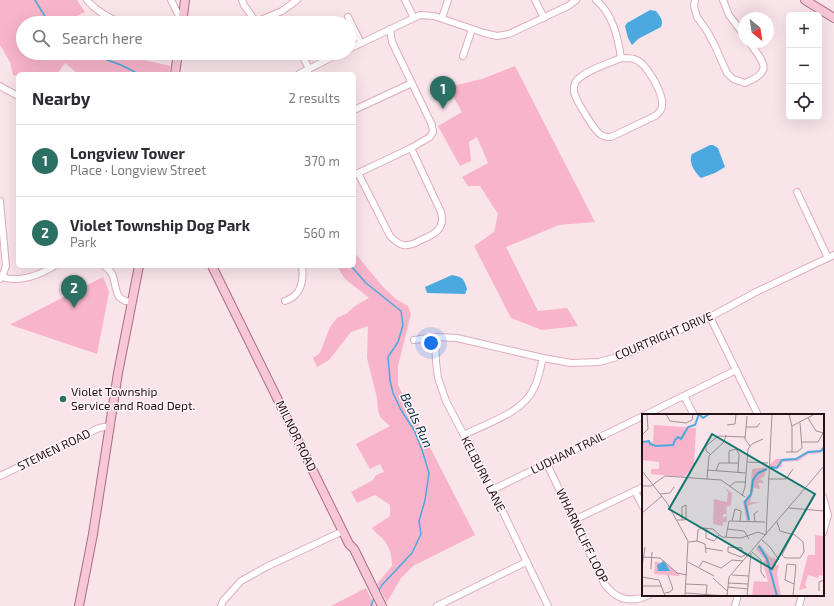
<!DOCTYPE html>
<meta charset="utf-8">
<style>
body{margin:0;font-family:"Exo 2",sans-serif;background:#f2f2f3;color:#2b2b33}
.controls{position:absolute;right:12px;top:12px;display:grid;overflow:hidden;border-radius:6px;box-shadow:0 4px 16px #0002}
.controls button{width:36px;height:36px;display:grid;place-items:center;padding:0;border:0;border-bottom:1px solid #e1e1e2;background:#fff;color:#2b2b33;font:20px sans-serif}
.compass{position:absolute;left:738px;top:12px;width:36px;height:36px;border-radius:50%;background:#fff;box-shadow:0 4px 16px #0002;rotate:150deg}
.you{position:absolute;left:431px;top:343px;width:14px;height:14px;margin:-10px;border:3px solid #fff;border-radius:50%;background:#1a73e8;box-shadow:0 0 0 6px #1a73e833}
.badge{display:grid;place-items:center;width:26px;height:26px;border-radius:50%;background:#2c7063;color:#fff;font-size:13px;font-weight:700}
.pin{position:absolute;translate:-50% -33px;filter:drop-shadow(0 1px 2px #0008)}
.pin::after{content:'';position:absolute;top:21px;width:14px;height:12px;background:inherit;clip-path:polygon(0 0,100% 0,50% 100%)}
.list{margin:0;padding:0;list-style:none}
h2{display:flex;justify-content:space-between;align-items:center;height:52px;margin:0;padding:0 16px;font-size:17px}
h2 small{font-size:13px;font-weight:400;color:#7c7c81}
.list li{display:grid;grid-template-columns:26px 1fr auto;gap:12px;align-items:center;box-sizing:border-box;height:72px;padding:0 16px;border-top:1px solid #e1e1e2}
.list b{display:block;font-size:15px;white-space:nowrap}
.list p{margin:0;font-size:13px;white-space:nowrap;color:#7c7c81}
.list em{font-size:13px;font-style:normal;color:#7c7c81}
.icon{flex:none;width:22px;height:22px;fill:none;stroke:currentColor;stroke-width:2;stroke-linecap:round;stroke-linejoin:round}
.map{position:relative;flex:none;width:834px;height:606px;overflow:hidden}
.search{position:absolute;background:#fff;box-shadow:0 4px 16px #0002;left:16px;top:16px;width:340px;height:44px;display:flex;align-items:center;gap:10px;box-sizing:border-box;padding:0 14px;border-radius:22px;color:#7c7c81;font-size:15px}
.panel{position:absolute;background:#fff;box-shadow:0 4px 16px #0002;left:16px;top:72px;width:340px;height:196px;border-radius:6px}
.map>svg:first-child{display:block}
</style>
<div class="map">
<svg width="834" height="606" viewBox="0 0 834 606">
<rect width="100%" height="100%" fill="#f9e4ea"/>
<!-- green -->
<g fill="#f8b4ca">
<path d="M0 0H77L85 12 68 20 69 23H23V53H120L131 57 170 66 169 74H78L65 63 57 74H18V76L13 75 10 62 0 45Z"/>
<path d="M515 66 595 222 559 225 506 247 538 311 567 308 578 326 542 330 511 318 474 246 494 232 498 214 480 186H468L462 177 488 163 477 137 469 142 471 161 460 166 438 126 462 112 448 87 482 79Z"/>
<path d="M354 252 383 287 396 299 408 306 411 314 398 366V385L475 535 413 566 401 578 387 602 377 584 392 566C392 557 390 547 384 540 381 536 376 534 372 528L390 516V505L375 495 357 503 351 492 373 480 376 475 384 472 380 464 370 469 356 444 390 426 381 418 378 411 377 398 367 358 368 326 351 332 329 360 317 367 313 358 320 353 330 327 337 318 346 314 355 306 369 298 345 279 337 266H354Z"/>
<path d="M103 277 109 292 97 354 11 325V324Z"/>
<path d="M366 588 375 606H331Z"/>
</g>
<!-- water -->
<g fill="#4ba9e0">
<path d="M650 10 656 11C660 16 664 21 661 27L638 39 632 45 628 38 625 26 627 23Z"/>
<path d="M710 145H713L718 148 725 167 715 173 701 178C695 173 688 162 692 154Z"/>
<path d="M452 275C463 277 464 279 467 289L465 294 427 293 425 287Z"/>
</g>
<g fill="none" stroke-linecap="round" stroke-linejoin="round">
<!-- stream -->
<g stroke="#4ba9e0" stroke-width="1.5">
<path d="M35 0 49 23"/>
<path d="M89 53 121 65 139 74"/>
<path d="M351 266 366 283 401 311 403 325 398 342 388 357 390 380 393 393 401 410 414 430 422 450 429 473 425 500 419 521 421 534 412 553 382 585 378 592"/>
<path d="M371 606 374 598"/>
</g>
<defs>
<g id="minor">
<path d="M87 0C96 11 109 18 122 23"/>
<path d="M171 0 182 22"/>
<path d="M242 0 244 5 256 22 282 11 297 0"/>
<path d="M405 0 414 18"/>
<path d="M535 0 544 18"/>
<path d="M596 0C613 14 618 38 621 58"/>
<path d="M695 0 694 6 697 17 707 31 715 46 727 73 733 79 745 83C774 71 764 63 749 42"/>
<path d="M723 0 729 15 744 35"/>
<path d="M348 17 361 43"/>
<path d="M442 18 448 0"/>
<path d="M349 49 420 15 434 16 484 33 497 36 509 34 568 6 576 0"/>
<path d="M301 53 309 69"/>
<path d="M463 56 472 29"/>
<path d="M621 58C625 58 630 58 634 59 646 62 664 94 662 106 662 110 659 113 655 116L611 137C607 137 603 137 600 134 595 131 577 102 575 95 573 91 574 86 575 83 580 72 610 63 621 58Z"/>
<path d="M299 74 340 53"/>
<path d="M0 86 18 96"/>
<path d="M354 110 412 83"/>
<path d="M358 173 390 236C394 240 398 244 403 245 409 246 414 244 419 241 433 235 446 230 441 212L411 148"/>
<path d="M354 175 411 148 430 137 433 132 432 125 392 42 390 29"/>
<path d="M797 192 828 258"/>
<path d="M0 201 6 266 2 277 0 279"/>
<path d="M104 266C118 275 112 284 119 297L125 301 132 302"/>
<path d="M2 277C19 283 40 275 54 266"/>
<path d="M285 301C301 296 304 281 302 266"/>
<path d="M710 317 758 415"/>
<path d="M435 337 436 362 438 378 446 401 492 489 548 606"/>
<path d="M414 340 435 337 457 338 543 358 571 363 599 362 621 356 710 317 756 292 834 255"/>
<path d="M684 396 694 415"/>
<path d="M645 415 736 370"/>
<path d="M464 435C487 423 523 413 534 388 539 379 540 368 543 358"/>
<path d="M547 464 604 583C615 599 630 604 649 595"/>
<path d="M0 476 99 428 110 426"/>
<path d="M492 490 643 416"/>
<path d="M635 491 643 507"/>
<path d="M823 497 828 515 823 533"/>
<path d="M574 520 643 487"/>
<path d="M221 606 223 601 241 581 266 567 343 531"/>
<path d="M437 606 526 562"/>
<path d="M735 606 738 595"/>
<path d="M799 606 802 595"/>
</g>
<g id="major">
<path d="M805 0 834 18"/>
<path d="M182 23 185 0"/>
<path d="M175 74 178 53"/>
<path d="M212 266 349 544 354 549 382 606"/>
<path d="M79 606 93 534 118 373 139 266"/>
</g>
</defs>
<!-- minor casing -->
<use href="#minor" stroke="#dfacbc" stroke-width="8"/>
<!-- major casing -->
<use href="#major" stroke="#a96f82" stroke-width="10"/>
<!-- minor -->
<use href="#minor" stroke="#fff" stroke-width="6"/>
<!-- major -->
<use href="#major" stroke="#f7c7d7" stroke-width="8"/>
</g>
<!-- markers -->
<circle fill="#2c7063" stroke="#fff4f7" stroke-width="1.5" cx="63" cy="399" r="4"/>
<g text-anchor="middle" stroke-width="3" stroke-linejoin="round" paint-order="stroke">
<!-- street labels -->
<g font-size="12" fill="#221117" stroke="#fff4f7">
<text transform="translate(664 336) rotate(-23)" y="4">COURTRIGHT DRIVE</text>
<text transform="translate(296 436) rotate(64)" y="4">MILNOR ROAD</text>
<text transform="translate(54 450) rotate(-26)" y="4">STEMEN ROAD</text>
<text transform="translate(568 453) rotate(-26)" y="4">LUDHAM TRAIL</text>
<text transform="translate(483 474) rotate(63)" y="4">KELBURN LANE</text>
<text transform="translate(582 536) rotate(64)" y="4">WHARNCLIFF LOOP</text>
</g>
<!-- poi labels -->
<g font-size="12" fill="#221117" stroke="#fff4f7" text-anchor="start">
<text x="71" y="396">Violet Township<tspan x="71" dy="14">Service and Road Dept.</tspan></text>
</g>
<!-- water labels -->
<g font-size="13" font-style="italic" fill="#042e44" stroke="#fff4f7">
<text transform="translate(417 420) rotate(65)" y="5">Beals Run</text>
</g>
</g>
<!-- overview -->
<g transform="translate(642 414)">
<rect width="182" height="182" fill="#f9e4ea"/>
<path d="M12 11 54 14 52 52 42 63 9 60V55H17V48L0 46V27L11 28ZM182 32V36L178 39 166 40 156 47 140 48V53L127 56V51L134 45 156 44 165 38 178 36ZM125 53 122 63 118 64 122 69H116L118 75 112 74 108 88H117L106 92 108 107 105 108 101 88 108 79 110 55ZM82 73 90 79 89 91 84 93 85 100H81V104L85 102V108H81V112L71 110 72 85 85 88 86 78ZM173 121 182 122V162L177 161 176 164 166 161 163 171 165 174 157 176 166 141H173ZM117 130 127 142 134 145V151H137L135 160 139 182H110L112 167 126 168 121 150 123 145 114 135ZM21 146 38 161 37 162 12 160 13 147 19 149Z" fill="#f8b4ca"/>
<path d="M22 147 28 157H16L15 151Z" fill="#4ba9e0"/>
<path fill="none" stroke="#4ba9e0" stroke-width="2" d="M0 28 7 27 8 30 14 32 31 31 33 26 36 23 39 25 46 13 53 11 57 0 61 4 67 0M129 53 135 54 140 46 154 45 166 38 179 37 182 33M107 106 103 88 109 80 111 66 116 59 125 55M117 132 125 145 135 182"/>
<path fill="none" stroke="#a39096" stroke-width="1" d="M24 0 28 7 44 9 50 6 51 0M80 0H109M147 0 150 13V38M105 2 103 25 108 32M166 4 174 17 182 19M85 11 93 10 94 0M150 12 173 0M104 13H115L118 9M0 21 6 15 5 0M160 28H176L181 19M144 38H155L160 34 158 9M68 40 64 37V32L76 22 103 23M105 48 126 49M87 49V37L94 35 97 40 96 58M65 56 104 59M0 57 25 89 46 127 43 182M74 57 77 49H96M65 65 67 42 82 28 84 21M126 65H144L151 55M0 72H9L23 62 79 66 103 83M88 72 93 68H104M18 80 28 79 32 73M100 82 103 73 106 35 110 30 121 25M147 94 182 97M0 99 20 82M35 106H42L44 105V91L40 93V106M90 107 93 95 99 97 98 108M113 108 112 100 116 97M135 108 138 117 153 121 161 128 162 138 158 144H143L140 141 150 121M64 114V124L72 127 77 121M85 115 102 117 107 125M124 121 130 0M84 123 87 107 123 108M120 126 128 133 137 146M55 127 63 130 64 139M47 128 55 127 56 116 60 114 71 115 80 123 99 124 116 118 124 121M63 134 81 137M110 138 119 146V158L123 164M103 141 99 143 86 138V133L100 134V138L106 143M0 143 18 144 35 159 45 161M46 148 72 162M0 153 3 133M57 153 61 147 79 154 90 146 101 147M9 155 10 138M90 161 107 162M0 163 17 166 23 182M71 164 85 177M86 169 106 170M44 170 65 171 64 181M0 172H20M86 173 106 175M177 177V168L182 166M23 179 28 178 31 175 26 161M44 179 84 182M85 182 87 163 182 52M105 182 109 139M151 182 154 151 145 150 143 166 152 170"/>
<path fill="#0f766e" fill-opacity="0.15" stroke="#0f766e" stroke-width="2" d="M70 20 173 80 130 155 27 95Z"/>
<rect width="182" height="182" fill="none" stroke="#221117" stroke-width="2"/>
</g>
</svg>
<div class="controls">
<button>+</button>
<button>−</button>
<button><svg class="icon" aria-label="locate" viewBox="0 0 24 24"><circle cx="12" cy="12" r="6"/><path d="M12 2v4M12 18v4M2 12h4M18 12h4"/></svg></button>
</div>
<svg class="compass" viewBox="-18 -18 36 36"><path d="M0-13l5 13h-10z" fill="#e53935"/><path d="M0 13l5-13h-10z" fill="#7c7c81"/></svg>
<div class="you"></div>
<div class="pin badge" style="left:443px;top:109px">1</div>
<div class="pin badge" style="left:74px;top:308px">2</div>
<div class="search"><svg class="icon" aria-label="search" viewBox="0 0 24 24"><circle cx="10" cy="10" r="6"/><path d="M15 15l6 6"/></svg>Search here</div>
<section class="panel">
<h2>Nearby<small>2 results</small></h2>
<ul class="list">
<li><span class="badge">1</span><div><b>Longview Tower</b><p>Place · Longview Street</p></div><em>370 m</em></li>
<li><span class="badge">2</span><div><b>Violet Township Dog Park</b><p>Park</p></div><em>560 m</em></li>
</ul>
</section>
</div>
